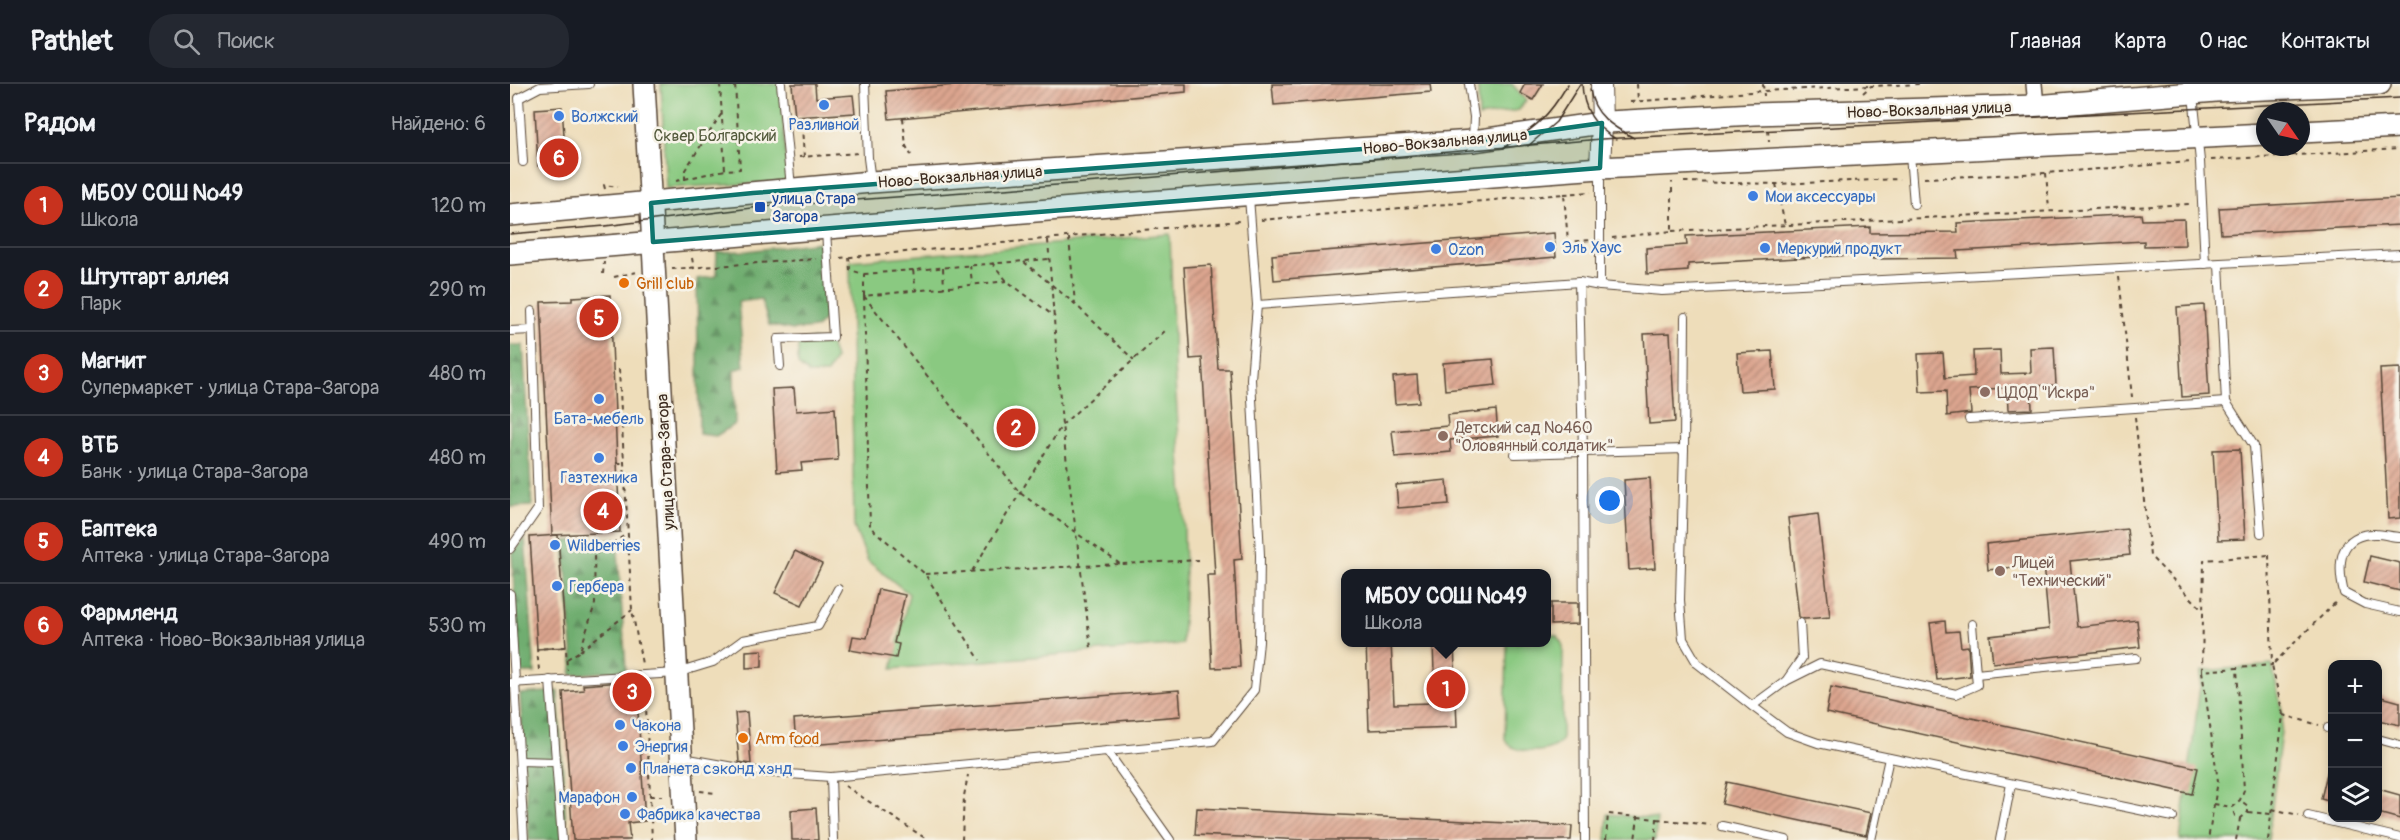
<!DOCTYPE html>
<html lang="ru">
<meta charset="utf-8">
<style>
body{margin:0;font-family:Pangolin,sans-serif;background:#242831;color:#f1f3f6}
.controls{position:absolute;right:18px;bottom:18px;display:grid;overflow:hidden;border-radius:12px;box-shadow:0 3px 9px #0003}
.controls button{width:54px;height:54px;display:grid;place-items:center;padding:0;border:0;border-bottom:2px solid #363941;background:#171b24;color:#f1f3f6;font:30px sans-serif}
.compass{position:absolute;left:1746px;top:18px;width:54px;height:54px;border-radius:50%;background:#171b24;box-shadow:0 3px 9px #0003;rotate:124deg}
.you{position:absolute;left:1100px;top:417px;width:21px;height:21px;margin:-15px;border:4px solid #fff;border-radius:50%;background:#1a73e8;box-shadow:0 0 0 9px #1a73e833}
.badge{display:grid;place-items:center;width:39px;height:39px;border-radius:50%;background:#c8321e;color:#fff;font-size:20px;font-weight:700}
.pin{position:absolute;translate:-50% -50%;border:3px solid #fff;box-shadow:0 2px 6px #0006}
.popup{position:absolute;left:831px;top:485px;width:210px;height:78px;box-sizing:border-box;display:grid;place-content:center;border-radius:12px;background:#171b24;filter:drop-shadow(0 2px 4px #0005);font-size:20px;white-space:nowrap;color:#9ea1a6}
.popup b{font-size:22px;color:#f1f3f6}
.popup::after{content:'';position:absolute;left:50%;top:100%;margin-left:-12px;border:12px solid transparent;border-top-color:#171b24}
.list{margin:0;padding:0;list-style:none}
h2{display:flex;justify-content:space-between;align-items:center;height:78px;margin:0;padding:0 24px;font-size:26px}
h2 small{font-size:20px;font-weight:400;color:#9ea1a6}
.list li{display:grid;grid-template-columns:39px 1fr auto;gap:18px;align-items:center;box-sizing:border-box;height:84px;padding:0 24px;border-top:2px solid #363941}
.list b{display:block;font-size:22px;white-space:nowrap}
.list p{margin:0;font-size:20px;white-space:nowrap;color:#9ea1a6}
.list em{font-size:20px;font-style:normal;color:#9ea1a6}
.icon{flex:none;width:33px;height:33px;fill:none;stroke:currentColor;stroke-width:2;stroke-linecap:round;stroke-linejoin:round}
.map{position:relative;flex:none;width:1890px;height:756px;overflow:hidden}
header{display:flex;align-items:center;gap:36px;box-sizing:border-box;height:84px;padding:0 30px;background:#171b24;border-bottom:2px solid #363941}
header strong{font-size:28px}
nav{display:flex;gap:33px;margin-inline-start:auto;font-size:21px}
.search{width:420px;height:54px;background:#242831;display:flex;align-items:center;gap:15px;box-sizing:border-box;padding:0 21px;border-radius:24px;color:#9ea1a6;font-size:22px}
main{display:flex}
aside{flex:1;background:#171b24}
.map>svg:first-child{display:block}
</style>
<header>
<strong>Pathlet</strong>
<div class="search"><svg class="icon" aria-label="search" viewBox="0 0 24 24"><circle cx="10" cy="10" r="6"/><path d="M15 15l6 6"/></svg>Поиск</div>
<nav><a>Главная</a><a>Карта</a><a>О нас</a><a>Контакты</a></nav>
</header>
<main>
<aside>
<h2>Рядом<small>Найдено: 6</small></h2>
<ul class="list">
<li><span class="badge">1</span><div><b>МБОУ СОШ №49</b><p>Школа</p></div><em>120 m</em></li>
<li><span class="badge">2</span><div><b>Штутгарт аллея</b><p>Парк</p></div><em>290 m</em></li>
<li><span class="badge">3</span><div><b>Магнит</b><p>Супермаркет · улица Стара-Загора</p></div><em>480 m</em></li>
<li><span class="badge">4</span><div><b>ВТБ</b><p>Банк · улица Стара-Загора</p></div><em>480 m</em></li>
<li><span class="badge">5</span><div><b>Еаптека</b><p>Аптека · улица Стара-Загора</p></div><em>490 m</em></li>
<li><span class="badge">6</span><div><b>Фармленд</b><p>Аптека · Ново-Вокзальная улица</p></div><em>530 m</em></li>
</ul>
</aside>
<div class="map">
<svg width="1890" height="756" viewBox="0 0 1890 756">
<defs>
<pattern id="forest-firs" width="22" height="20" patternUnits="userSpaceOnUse" patternTransform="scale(1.5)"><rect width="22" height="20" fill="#6fad6f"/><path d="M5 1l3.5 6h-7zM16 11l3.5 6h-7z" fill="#5c8d5b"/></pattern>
<pattern id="building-hatch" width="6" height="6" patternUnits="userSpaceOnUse" patternTransform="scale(1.5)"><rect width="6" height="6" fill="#dca58f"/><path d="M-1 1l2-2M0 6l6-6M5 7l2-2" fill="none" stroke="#b48774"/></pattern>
</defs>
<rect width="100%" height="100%" fill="#f7f3e8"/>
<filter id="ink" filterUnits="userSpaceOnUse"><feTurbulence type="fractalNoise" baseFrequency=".0167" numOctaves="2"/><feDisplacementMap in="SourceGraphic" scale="12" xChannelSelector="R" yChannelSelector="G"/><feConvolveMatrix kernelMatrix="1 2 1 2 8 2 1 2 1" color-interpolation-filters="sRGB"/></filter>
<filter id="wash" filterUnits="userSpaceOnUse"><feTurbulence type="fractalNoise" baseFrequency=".008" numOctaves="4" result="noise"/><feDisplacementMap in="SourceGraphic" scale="24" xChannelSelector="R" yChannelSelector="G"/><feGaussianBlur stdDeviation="1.35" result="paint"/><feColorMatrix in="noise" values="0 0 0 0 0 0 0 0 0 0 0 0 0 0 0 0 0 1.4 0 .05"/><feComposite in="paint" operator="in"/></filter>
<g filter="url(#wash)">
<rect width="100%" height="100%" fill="#eeddba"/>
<!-- green -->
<g fill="#8ac981" stroke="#627a50" stroke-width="1.5">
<path d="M151 0H271L277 98 156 104Z"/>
<path d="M1002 0 1016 16 1009 26 969 33 968 1Z"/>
<path d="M660 150 664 282 673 414 675 487 672 560 382 585 399 510 358 477 344 443 340 177Z"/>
<path d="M302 255 320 259 325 275 317 290H299L288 281V262Z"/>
<path d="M1037 549 1048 552 1053 562 1052 654C1047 671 1000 672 995 655L997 559 1036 558Z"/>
<path d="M1762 581 1773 631 1758 756H1670L1692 587Z"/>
<path d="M1098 730 1147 735 1145 756H1096Z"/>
</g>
<!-- forest -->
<g fill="url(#forest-firs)" stroke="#556c46" stroke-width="1.5">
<path d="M309 158 316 234 306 244 283 246 259 241 251 215 228 218 234 283 224 286 225 340 206 352 189 350 187 195 206 192 207 168 237 167Z"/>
<path d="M0 261H13L22 422 0 423Z"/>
<path d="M15 453 25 589H9L2 470Z"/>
<path d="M107 454 116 586 61 591 63 576 54 457Z"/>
<path d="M48 607 57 756H19L10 610Z"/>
</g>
<g id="blocks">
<!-- building -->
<g fill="url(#building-hatch)">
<path d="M282 0H305L306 14 343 11 345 29 285 33Z"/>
<path d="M457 0H676V8L379 35 376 7Z"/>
<path d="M762 0H920L921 8 764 21Z"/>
<path d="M1015 0H1033L1023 16 1010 9Z"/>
<path d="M52 23 56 80 28 82 25 25Z"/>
<path d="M1890 114V141L1711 150 1709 124Z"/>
<path d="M1631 130 1632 136 1674 135 1675 161 1634 162V157L1447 167 1448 174 1362 175V170L1178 180V187L1137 190 1136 164 1177 161 1176 152 1360 143V149L1448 148 1447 139Z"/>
<path d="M1044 149 1046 173 764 196 762 171Z"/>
<path d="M701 181 708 285H720L732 475 724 476 730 583 702 584 697 491H705L692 274 680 275 674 183Z"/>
<path d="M100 211 110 448 42 451 31 218 62 217V213Z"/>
<path d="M1694 221 1699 311 1672 313 1667 223Z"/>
<path d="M1160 249 1165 338 1139 340 1134 250Z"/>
<path d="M1544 263 1546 301 1521 302 1522 325 1498 326 1497 304 1459 306 1461 329 1437 332 1436 307 1410 308 1408 270 1433 269 1435 294 1464 292 1463 267 1490 266 1491 290 1521 289 1520 264Z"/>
<path d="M1262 267 1265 305 1230 307 1227 269Z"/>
<path d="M983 275 986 301 935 306 933 279Z"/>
<path d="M1890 284V434L1878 435 1870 285Z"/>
<path d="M907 291 909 318 885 320 883 293Z"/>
<path d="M284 304 286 327 325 324 328 376 291 379 292 386 267 388 262 305Z"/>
<path d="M986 326 988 352 940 356 941 368 885 373 882 347 938 342 937 331Z"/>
<path d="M1730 365 1735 455 1708 456 1703 366Z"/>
<path d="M1140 394 1145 484 1119 486 1114 396Z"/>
<path d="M937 396 939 420 888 424 886 401Z"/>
<path d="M1308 430 1320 533 1295 535 1289 533 1278 434Z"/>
<path d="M1617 445 1620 471 1560 477 1567 543 1627 536 1630 563 1483 579 1480 552 1539 545 1533 480 1478 486 1476 460Z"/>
<path d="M48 451 56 563 27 565 20 453Z"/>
<path d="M285 467 312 480 292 521 265 509Z"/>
<path d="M1860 472 1890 479V507L1854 498Z"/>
<path d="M368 505 395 511 384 559 389 560 386 574 340 566 343 552 357 554Z"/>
<path d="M1041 519H1068V540L1041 541Z"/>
<path d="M1435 537 1436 548 1449 547 1451 563 1458 562 1460 592 1427 596 1420 539Z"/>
<path d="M856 558H881L884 620 925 619 923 558H944L947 643 859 646Z"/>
<path d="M252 566V583L236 584V567Z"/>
<path d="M126 597 135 737 118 739 120 756H63L53 608 74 606 73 601Z"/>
<path d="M1321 603 1688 684 1682 710 1316 629Z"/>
<path d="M669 606 671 632 286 662 284 635Z"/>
<path d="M1868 612 1890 618V641L1868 636Z"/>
<path d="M237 628 241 680H240L229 678 225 629Z"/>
<path d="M1818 685H1822V718L1811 715Z"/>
<path d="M1217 698 1361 729 1356 751 1212 720Z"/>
<path d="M1868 705 1890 711V735L1868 729Z"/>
<path d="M306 724 308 756H282L281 726Z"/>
<path d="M687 724 1062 742 1061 756H795L685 751Z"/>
</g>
</g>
</g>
<g filter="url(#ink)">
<use href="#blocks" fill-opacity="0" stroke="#564535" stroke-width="1.5"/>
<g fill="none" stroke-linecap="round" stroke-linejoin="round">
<defs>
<g id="service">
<path d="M271 0 281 103"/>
<path d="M355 0 358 74 361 97"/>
<path d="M959 0 964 33 963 56"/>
<path d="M1683 11 1690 77 1695 180"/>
<path d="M1400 71 1404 120"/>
<path d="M13 78 9 14 30 3 79 0"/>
<path d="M1090 87V202"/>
<path d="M1709 180 1716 318 1744 362 1751 449"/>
<path d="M1069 198 1073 368 1075 756"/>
<path d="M747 221 1069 198 1090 202 1152 207 1890 170"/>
<path d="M0 247 22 246"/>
<path d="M270 282 268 255 323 253 316 147"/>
<path d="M1459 335 1716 318"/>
<path d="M1174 365 1175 233"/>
<path d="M1005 370 1174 365 1170 516 1173 555 1187 579 1242 622 1277 648 1308 659 1663 733"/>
<path d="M1890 453C1882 453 1874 450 1866 450 1828 449 1827 481 1834 509L1855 520 1890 528"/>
<path d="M0 465 28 425 22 227"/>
<path d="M0 510 14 756"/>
<path d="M1466 590 1626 574"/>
<path d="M40 596 52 756"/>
<path d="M1276 597 1310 580 1446 610 1467 601 1462 540"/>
<path d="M0 599 167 589 203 578 233 556 308 542 328 505"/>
<path d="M1242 622 1276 597 1292 574 1290 539"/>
<path d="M1818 644 1822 645"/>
<path d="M1868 655 1890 661"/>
<path d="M597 667 660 756"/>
<path d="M173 674 251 688 321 693 703 657 744 606 749 558 750 471 741 295 747 221 739 113"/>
<path d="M10 677 46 678"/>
<path d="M321 693 323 756"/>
<path d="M1798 732 1890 754"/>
<path d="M1212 742 1276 756"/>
<path d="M1361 756 1379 674"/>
<path d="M1490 756 1501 700"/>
</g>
<path id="minor" d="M1524 0 1526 22"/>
<path id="tertiary" d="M1090 84 1092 39 1091 0"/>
<g id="secondary">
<path d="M134 0 176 756"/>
<path d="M1791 48 1890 43"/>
<path d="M0 131 361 98 963 57 1098 38 1244 30 1526 22 1706 7 1870 0"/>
<path d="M0 170 587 122 1090 84 1755 50"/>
</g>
</defs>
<!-- service casing -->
<use href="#service" stroke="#564535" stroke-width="10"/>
<!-- minor casing -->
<use href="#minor" stroke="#564535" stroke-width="18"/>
<!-- tertiary casing -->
<use href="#tertiary" stroke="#564535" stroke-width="22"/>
<!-- secondary casing -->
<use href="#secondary" stroke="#564535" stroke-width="24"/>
<!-- path -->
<g stroke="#564535" stroke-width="2" stroke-dasharray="4.5 4.5" stroke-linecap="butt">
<path d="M210 0 215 86"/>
<path d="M1127 0 1128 18"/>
<path d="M1253 0 1254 12"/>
<path d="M1353 9 1361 2 1411 0"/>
<path d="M1120 18 1253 7 1359 2"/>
<path d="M393 34 396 62 401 71"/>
<path d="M1258 46 1259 58"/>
<path d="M289 73 349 69"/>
<path d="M294 73 292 43 347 40"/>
<path d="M1701 76 1890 65"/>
<path d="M1536 89 1539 125"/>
<path d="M1414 94 1536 89 1681 78"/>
<path d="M175 96V86L212 29"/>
<path d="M166 97 215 86 230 85 225 0"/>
<path d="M1174 98 1266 100 1390 95"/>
<path d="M1266 100 1275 141"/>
<path d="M95 105 94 101 108 103"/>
<path d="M1054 110 1081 108"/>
<path d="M751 136 1054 110 1058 158 1081 156"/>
<path d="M1162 147 1681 120"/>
<path d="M559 154 565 220"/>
<path d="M1102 154 1162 147V98"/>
<path d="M538 156 552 341 581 564"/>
<path d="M339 173 340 186 354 190V212L497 197"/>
<path d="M182 174 184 185"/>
<path d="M330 174 730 137"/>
<path d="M514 178 565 220 624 276"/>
<path d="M482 179 497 197 545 233"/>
<path d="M460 181 462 199"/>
<path d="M433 184 434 204"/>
<path d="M162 185 306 175"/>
<path d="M403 186 406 207"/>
<path d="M93 190 94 178"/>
<path d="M354 190 539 175"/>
<path d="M104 193 127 188"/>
<path d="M1609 193 1622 313"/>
<path d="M354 212 360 443 415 490 470 576"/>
<path d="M354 212 510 409 610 480"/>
<path d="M109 285 111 327"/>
<path d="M1625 333 1640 472 1693 526"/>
<path d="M112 341 122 526 132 580"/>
<path d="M107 379H114"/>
<path d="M1759 471 1762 581 1692 587 1694 476Z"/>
<path d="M462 487 552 341 655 247"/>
<path d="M415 490 689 476"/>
<path d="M70 567 122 526"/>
<path d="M57 575 70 567 85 520 84 471 117 450"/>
<path d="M29 586 27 565 56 563 57 586"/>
<path d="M1692 587 1708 697 1698 756"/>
<path d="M135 600 142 756"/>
<path d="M1773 631 1809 641"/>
<path d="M335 702 418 756"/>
<path d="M190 707 205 709"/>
<path d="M140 712H152"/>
<path d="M1704 720 1722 723"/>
<path d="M1762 725 1789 731"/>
<path d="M1738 728 1761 730"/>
<path d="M1128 733 1147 735 1145 756"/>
<path d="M1147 735 1201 741"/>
<path d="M1730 735 1738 728V722L1730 716"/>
<path d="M452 756 454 712 458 691"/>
<path d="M1096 756 1098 730 1128 733 1125 756"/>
<path d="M1726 756 1730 735 1725 732 1722 723 1730 716 1734 706 1727 584"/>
<path d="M1758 756 1773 631 1762 581 1828 516"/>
</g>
<!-- service -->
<use href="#service" stroke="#fff" stroke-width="8"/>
<!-- minor -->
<use href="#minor" stroke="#fff" stroke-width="15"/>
<!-- tertiary -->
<use href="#tertiary" stroke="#fff" stroke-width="20"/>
<!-- secondary -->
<use href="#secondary" stroke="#fff" stroke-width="21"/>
<!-- tram -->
<g stroke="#3b2a1e" stroke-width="1.5">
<path d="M1072 0C1073 25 1084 43 1106 55"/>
<path d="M1080 5C1083 31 1103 43 1124 54"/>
<path d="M1018 62 1046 38 1070 0"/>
<path d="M993 64C1026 43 1038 34 1058 0"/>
<path d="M0 150 95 142 250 123 588 98 1091 55 1890 14"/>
</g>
</g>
</g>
<!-- marked area -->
<path fill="#0f766e" fill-opacity="0.2" stroke="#0f766e" stroke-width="4.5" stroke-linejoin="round" d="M1092 39 1090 84 143 158 141 119 243 109 963 57Z"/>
<!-- markers -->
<g fill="#3f7fe0" stroke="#f7f3e8" stroke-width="2">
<circle cx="314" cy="21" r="6"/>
<circle cx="49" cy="32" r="6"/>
<circle cx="1243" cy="112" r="6"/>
<circle cx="1040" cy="163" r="6"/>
<circle cx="1255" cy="164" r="6"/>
<circle cx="926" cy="165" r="6"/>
<circle cx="89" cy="315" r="6"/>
<circle cx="89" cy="374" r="6"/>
<circle cx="45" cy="461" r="6"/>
<circle cx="47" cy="502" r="6"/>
<circle cx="110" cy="641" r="6"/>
<circle cx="113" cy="662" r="6"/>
<circle cx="121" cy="684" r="6"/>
<circle cx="122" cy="713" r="6"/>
<circle cx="115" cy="730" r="6"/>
</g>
<rect fill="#1a4fb4" stroke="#f7f3e8" stroke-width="2" x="244" y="117" width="12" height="12" rx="3"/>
<g fill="#e8710a" stroke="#f7f3e8" stroke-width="2">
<circle cx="114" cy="199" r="6"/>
<circle cx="233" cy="654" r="6"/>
</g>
<g fill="#8d6e63" stroke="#f7f3e8" stroke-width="2">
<circle cx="1475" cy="308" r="6"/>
<circle cx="933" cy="352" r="6"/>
<circle cx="1490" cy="487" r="6"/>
</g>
<g text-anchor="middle" stroke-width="5" stroke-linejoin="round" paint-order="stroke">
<!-- street labels -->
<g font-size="16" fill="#3b2a1e" stroke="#f7f3e8">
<text transform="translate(1419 25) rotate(-2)" y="6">Ново-Вокзальная улица</text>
<text transform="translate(935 57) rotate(-5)" y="6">Ново-Вокзальная улица</text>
<text transform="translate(450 92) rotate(-4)" y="6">Ново-Вокзальная улица</text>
<text transform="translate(155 378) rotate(-93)" y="6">улица Стара-Загора</text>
</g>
<!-- shop labels -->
<g font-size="16" fill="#366cbe" stroke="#f7f3e8" text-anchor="start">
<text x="61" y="38">Волжский</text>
<text x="314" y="46" text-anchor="middle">Разливной</text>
<text x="1255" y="118">Мои аксессуары</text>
<text x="1052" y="169">Эль Хаус</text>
<text x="1267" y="170">Меркурий продукт</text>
<text x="938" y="171">Ozon</text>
<text x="89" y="340" text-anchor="middle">Бата-мебель</text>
<text x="89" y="399" text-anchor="middle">Газтехника</text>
<text x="57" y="467">Wildberries</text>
<text x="59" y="508">Гербера</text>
<text x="122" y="647">Чакона</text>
<text x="125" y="668">Энергия</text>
<text x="133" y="690">Планета сэконд хэнд</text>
<text x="110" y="719" text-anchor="end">Марафон</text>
<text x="127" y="736">Фабрика качества</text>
</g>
<!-- park labels -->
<g font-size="16" fill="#535a3c" stroke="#f7f3e8">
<text x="205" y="57">Сквер Болгарский</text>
</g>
<!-- transit labels -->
<g font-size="16" fill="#164399" stroke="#f7f3e8" text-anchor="start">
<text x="262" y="120">улица Стара<tspan x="262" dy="18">Загора</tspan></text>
</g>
<!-- food labels -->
<g font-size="16" fill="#c56008" stroke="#f7f3e8" text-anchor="start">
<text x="126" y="205">Grill club</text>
<text x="245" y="660">Arm food</text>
</g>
<!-- education labels -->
<g font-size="16" fill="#785e54" stroke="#f7f3e8" text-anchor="start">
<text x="1487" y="314">ЦДОД "Искра"</text>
<text x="945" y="349">Детский сад №460<tspan x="945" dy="18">"Оловянный солдатик"</tspan></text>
<text x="1502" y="484">Лицей<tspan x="1502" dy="18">"Технический"</tspan></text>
</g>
</g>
</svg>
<div class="controls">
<button>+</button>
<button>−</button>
<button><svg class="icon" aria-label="layers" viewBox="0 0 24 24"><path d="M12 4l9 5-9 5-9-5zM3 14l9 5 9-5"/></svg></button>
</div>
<svg class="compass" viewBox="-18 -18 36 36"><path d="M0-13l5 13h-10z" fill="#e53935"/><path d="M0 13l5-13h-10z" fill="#9ea1a6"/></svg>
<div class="you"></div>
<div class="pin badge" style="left:936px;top:605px">1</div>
<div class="popup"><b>МБОУ СОШ №49</b>Школа</div>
<div class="pin badge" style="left:506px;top:344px">2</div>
<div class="pin badge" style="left:122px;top:608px">3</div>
<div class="pin badge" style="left:93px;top:427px">4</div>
<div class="pin badge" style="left:89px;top:234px">5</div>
<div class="pin badge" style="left:49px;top:74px">6</div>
</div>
</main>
